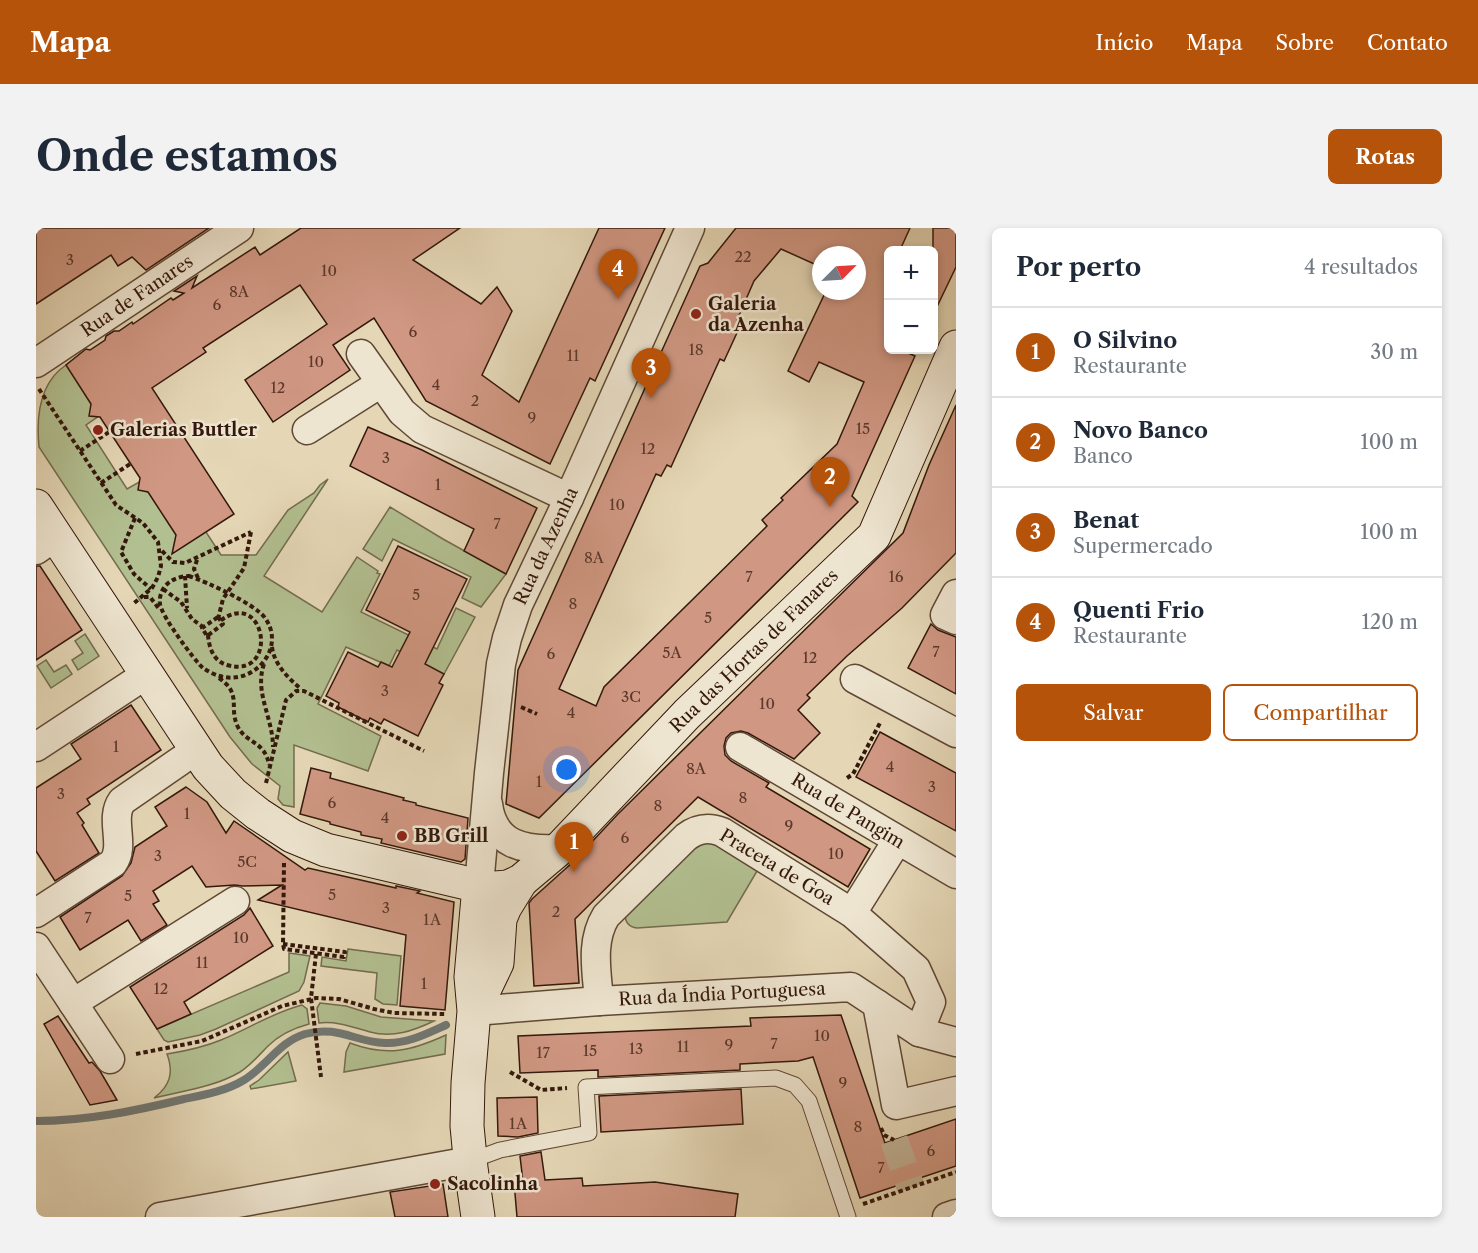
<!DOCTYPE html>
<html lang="pt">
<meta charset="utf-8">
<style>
body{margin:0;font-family:"Libre Caslon Text",serif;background:#f2f2f3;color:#1f2937}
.controls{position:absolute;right:18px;top:18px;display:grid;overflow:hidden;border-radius:9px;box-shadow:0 3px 9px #0003}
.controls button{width:54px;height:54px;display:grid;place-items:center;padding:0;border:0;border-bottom:2px solid #e0e1e3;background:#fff;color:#1f2937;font:30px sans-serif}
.compass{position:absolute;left:776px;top:18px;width:54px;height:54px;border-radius:50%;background:#fff;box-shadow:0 3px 9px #0003;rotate:66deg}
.you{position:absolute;left:531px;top:542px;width:21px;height:21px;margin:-15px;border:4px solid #fff;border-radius:50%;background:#1a73e8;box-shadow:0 0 0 9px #1a73e833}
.badge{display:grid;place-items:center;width:39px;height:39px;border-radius:50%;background:#b45309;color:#fff;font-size:20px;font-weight:700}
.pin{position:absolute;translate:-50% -50px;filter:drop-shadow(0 2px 3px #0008)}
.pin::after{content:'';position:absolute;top:32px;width:21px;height:18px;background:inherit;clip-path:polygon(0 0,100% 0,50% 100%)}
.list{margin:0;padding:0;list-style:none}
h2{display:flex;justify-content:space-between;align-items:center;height:78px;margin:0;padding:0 24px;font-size:26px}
h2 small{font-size:20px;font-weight:400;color:#747a83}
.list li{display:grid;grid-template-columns:39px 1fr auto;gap:18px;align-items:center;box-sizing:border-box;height:90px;padding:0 24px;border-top:2px solid #e0e1e3}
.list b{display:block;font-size:22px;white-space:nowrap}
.list p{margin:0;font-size:20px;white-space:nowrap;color:#747a83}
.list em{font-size:20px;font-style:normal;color:#747a83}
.actions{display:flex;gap:12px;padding:18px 24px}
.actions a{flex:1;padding:14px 0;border:2px solid #b45309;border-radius:9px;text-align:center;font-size:21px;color:#b45309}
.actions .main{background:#b45309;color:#fff}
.map{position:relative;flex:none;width:920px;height:989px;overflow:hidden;border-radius:9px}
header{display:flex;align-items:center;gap:36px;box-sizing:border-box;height:84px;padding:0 30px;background:#b45309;color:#fff}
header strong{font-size:28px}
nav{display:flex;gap:33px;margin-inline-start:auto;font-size:21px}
.intro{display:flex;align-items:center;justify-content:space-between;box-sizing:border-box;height:144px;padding:0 36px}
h1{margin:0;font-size:42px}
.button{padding:15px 27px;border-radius:9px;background:#b45309;color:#fff;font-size:21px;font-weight:700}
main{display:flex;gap:36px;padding:0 36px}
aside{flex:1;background:#fff;border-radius:9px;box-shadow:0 3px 9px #0003}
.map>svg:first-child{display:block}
</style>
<header>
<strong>Mapa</strong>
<nav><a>Início</a><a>Mapa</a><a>Sobre</a><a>Contato</a></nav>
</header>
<div class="intro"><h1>Onde estamos</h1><a class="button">Rotas</a></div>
<main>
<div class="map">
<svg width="920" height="989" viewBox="0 0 920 989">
<rect width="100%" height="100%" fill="#e5d7b6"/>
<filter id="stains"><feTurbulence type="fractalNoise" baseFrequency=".00333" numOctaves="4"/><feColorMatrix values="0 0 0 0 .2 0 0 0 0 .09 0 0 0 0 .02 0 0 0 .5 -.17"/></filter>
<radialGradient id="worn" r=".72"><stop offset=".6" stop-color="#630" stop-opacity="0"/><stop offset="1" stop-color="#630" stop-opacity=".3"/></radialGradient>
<!-- green -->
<g fill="#b2bf90" stroke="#736c4e" stroke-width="1.5">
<path d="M30 137 57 178V188H63L50 197 91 261 105 253 103 260 111 262 170 304 185 327H220L252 282 278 265 284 257 292 251 228 348 286 384 321 329 342 343 341 345 344 346 325 384 401 421 420 380 439 389 408 446 361 422 353 438 310 419 282 476 345 508 332 543 258 517V579L247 577 242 571 244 558 216 536 194 509 3 219C0 188 3 155 30 137Z"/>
<path d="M354 279 407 311 470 346 445 379 426 370 435 349 357 311 346 333 327 321Z"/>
<path d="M49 406 63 428 42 442 36 432 47 425 39 413Z"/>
<path d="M10 432 18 444 30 437 36 446 15 460 1 438Z"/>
<path d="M672 610 724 638 691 694 601 700C592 699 589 694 589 686L656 616Z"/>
<path d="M312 721 365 728 361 777 347 776 339 771 341 745 285 738 286 729 310 733Z"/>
<path d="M253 725 274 728 268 754 263 763 180 801 164 807 132 814 128 812 121 801 253 744Z"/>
<path d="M284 775 310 778 345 789 398 793C377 803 357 810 334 804 316 799 301 793 283 795L281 780Z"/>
<path d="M266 777 271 781 273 796C258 800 243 807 232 818 223 827 215 837 204 844 179 859 146 863 118 870 134 858 138 845 131 826 150 823 168 819 185 812 212 801 238 784 266 777Z"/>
<path d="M410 807 409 826 308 844 310 824 314 815C351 829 375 823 410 807Z"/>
<path d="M252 824 260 853 215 861 214 858 223 852Z"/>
</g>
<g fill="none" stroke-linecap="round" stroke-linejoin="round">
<!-- stream -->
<path stroke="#717773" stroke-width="8" d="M0 893C50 893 99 883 148 871 168 867 190 863 208 852 231 838 243 814 269 806 302 797 319 814 349 815 371 816 390 806 410 797"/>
</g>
<!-- building -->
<g fill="#d09782" stroke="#34180c" stroke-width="1.5" fill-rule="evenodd">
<path d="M0 0H173L110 42 96 29 82 38 75 27 0 76Z"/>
<path d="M265 0H424L377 32 445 76 461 59 476 83 446 147 483 174 563 0H629L559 153 554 150 514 236 390 173 338 90 297 117 314 142 237 194 209 152 291 96 264 57 167 120 170 124 116 160 198 286 136 326 140 307 112 264 102 262 104 250 64 189 53 188 55 176 30 137 50 121 54 122 69 112 70 108 78 103H83L96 94 97 96 135 70 137 72 148 65 138 63 161 48 156 60 219 19 224 27Z"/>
<path d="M700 0H874L864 22H852V122H865L879 128 816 268 822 274 503 590 470 576 482 442 664 38 672 35ZM745 21 785 39V27H821V63H790L752 143 773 154 783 134 828 154 801 216 745 270 747 272 726 292 731 298 568 459 560 478 523 461 620 246 625 248 631 237 635 239 684 131 688 133 706 94 701 92 718 53Z"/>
<path d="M897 0H920V39L897 87Z"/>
<path d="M920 177V325L866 380 811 428 771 467 774 470 762 482 784 505 758 531 712 505 705 503 695 505 690 510 688 518 689 527 695 533 733 555 730 559 834 621 812 659 662 569 539 691 543 755 498 758 493 675 496 671 537 634 582 586 867 305 893 237Z"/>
<path d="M332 199 386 222 501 280 470 346 428 323 438 301 314 238Z"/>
<path d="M362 318 431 351 389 436 408 446 403 455 407 457 382 508 348 491 345 496 334 490 332 494 302 479 303 475 290 468 312 424 342 439 345 434 356 439 374 404 330 382Z"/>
<path d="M0 338H4L46 402 0 432Z"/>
<path d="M895 396 902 402 920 409V466L872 440Z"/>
<path d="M95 477 125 522 51 571 54 576 41 585 48 595 46 597 63 625 19 653 0 623V560L45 531 35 516Z"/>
<path d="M844 504 920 545V603L820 549Z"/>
<path d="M275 540 295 545 294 550 368 570 367 572 380 575V577L432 590 429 631 425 634 345 615 346 611 325 607V604L294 596V594L264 586Z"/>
<path d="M150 559 171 574 190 605 198 593 269 642 272 640 360 660V658L384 663 381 665 418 674 409 782 364 778 370 707 222 672 246 657 206 658 199 657 170 659 156 638 117 663 123 673 117 676 131 697 105 713 92 692 44 722 24 689 86 648 95 635 99 619 131 598 119 579Z"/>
<path d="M214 680 237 718 148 774 155 786 121 801 94 759 208 687Z"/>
<path d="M805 787 849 915 920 891V938L824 970 777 829 762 833 704 836V842L562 849V842L484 845 482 808 715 798 714 790Z"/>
<path d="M22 788 53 835 56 834 64 843 81 872 54 877 8 796Z"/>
<path d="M705 861 707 896 565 904 563 868Z"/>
<path d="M501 869 502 905 482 909 462 908 461 870Z"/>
<path d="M505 924 509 952 546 950 547 958 619 954 702 966 699 989H481L478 954H487L484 928Z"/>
<path d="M407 956 412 989H359L354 964Z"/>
</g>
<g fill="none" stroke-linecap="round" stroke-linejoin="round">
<!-- street-tunnel -->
<path stroke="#c2b194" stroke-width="28" stroke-dasharray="28 14" stroke-linecap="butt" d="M858 912 875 960"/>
<defs>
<path id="lane" d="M434 933 464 922 553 905 550 859 740 850 759 857 773 873 812 989"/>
<g id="street">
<path d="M325 126 366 184 386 201 533 270"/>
<path d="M0 135 203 0"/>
<path d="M271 202 345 155"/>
<path d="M0 322 20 308"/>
<path d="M920 366 909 387 920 392"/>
<path d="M819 451 920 505"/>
<path d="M0 519 111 446"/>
<path d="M704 519 920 646"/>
<path d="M452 576C457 617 488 623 523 621"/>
<path d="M443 658 453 545 465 436 471 410 482 377 533 270 654 0"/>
<path d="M0 685 77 635C90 617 73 591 86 573L160 522"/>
<path d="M816 685 861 613"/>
<path d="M0 719 74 831"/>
<path d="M563 773C561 744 554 714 570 688L650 609C662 600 673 599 686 604L816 685 880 741 895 774 883 804"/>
<path d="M37 775 199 673"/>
<path d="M841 776 860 877 920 863"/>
<path d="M438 783 563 773 815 759 883 804 920 814"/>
<path d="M124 989 434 933"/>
<path d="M911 989 920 986"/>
</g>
<g id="secondary">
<path d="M0 278 172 539 197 566 222 586 256 608 290 622 443 658 459 660 472 659 485 653 523 621 651 486 838 308 920 119"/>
<path d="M440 779 461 735 464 691 469 679 485 653"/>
<path d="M442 989 435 940 431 898 432 855 438 783 435 749 443 658"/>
</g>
</defs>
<!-- lane casing -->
<use href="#lane" stroke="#604836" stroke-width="17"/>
<!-- street casing -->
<use href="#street" stroke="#604836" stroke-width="31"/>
<!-- secondary casing -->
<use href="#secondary" stroke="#34180c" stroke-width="35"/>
<!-- path -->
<g stroke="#34180c" stroke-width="4" stroke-dasharray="4.5 3" stroke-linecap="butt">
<path d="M3 161 80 277 107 295 122 314 125 338 122 349 116 360 97 376"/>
<path d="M44 223 73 204"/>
<path d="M65 255 94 236"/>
<path d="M99 290 85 324 98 346 115 361"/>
<path d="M126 323 137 334 149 335 215 304"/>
<path d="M149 348 151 380"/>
<path d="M153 348C171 354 219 376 229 390 250 419 220 455 188 449 181 448 173 444 167 440 158 432 125 387 124 376 122 358 138 348 153 348Z"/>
<path d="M162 350 158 341 162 329"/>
<path d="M127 361 145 374 156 391 167 399"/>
<path d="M108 369H114L124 382"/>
<path d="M182 389 187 396 171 408 166 400Z"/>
<path d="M182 391 187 371 208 340 215 304"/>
<path d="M172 407C173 419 177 433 191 437 244 452 230 358 184 393"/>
<path d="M236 419C238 436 252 450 265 461"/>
<path d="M228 436C218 464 237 490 237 519"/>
<path d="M183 450C206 466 193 478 201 497 209 516 229 512 233 537"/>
<path d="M485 479 501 486"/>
<path d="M811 550 817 546 845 493"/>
<path d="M230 555 250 472 260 463H268L388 523"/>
<path d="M247 716 309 724 308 729 248 721 247 716 248 635"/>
<path d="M280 726 275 770 285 849"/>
<path d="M100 826 166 813 246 778 280 770 303 771 338 781 358 785 410 786"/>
<path d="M474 844 505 862 531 860"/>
<path d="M845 900 848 907 858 912"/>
<path d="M827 976 920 944"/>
</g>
<!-- lane -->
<use href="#lane" stroke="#eee5d0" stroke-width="15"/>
<!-- street -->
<use href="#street" stroke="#eee5d0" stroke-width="28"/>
<!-- secondary -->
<use href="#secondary" stroke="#eee5d0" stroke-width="33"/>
</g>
<!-- markers -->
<g fill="#8f2418" stroke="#eee5d0" stroke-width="2">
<circle cx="660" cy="86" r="6"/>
<circle cx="62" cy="202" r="6"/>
<circle cx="366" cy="608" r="6"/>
<circle cx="399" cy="956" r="6"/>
</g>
<g text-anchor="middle" stroke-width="5" stroke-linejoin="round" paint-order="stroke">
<!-- number labels -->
<g font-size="15" fill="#5b382a">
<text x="707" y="34">22</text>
<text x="34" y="37">3</text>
<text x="293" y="48">10</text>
<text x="203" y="69">8A</text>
<text x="181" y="82">6</text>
<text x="377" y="109">6</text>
<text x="660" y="127">18</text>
<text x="537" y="133">11</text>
<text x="280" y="139">10</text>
<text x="400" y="162">4</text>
<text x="242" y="165">12</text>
<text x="439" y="178">2</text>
<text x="496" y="195">9</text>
<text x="827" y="206">15</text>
<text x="612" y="226">12</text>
<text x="350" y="235">3</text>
<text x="402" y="262">1</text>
<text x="581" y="282">10</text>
<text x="461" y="301">7</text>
<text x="558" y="335">8A</text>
<text x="713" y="354">7</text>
<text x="860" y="354">16</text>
<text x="380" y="372">5</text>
<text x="537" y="381">8</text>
<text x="672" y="395">5</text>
<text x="900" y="429">7</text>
<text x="636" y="430">5A</text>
<text x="515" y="431">6</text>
<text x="774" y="435">12</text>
<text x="349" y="468">3</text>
<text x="595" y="474">3C</text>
<text x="731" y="481">10</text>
<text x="535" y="490">4</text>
<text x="80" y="524">1</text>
<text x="854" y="544">4</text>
<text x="660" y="546">8A</text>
<text x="503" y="559">1</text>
<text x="896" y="564">3</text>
<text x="25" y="571">3</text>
<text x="707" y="575">8</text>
<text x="296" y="580">6</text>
<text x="622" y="583">8</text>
<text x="151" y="591">1</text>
<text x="349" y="595">4</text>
<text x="753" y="603">9</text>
<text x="589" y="615">6</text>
<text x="800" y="631">10</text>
<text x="122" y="633">3</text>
<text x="211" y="639">5C</text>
<text x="296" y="672">5</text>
<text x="92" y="673">5</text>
<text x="350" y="685">3</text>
<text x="520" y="689">2</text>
<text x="52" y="695">7</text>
<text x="396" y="697">1A</text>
<text x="205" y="715">10</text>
<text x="166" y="740">11</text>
<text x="388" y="761">1</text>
<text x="125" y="766">12</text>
<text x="786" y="813">10</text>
<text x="738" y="821">7</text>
<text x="693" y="822">9</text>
<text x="647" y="824">11</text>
<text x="600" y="826">13</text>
<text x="554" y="828">15</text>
<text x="507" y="830">17</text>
<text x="807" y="860">9</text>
<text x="482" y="901">1A</text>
<text x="822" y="904">8</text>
<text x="895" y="928">6</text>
<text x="845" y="945">7</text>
</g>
<!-- street labels -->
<g font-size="18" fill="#34180c" stroke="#eee5d0">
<text transform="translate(101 68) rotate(-34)" y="6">Rua de Fanares</text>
<text transform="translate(510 318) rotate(-65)" y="6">Rua da Azenha</text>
<text transform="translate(718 423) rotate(-44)" y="6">Rua das Hortas de Fanares</text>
<text transform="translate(812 583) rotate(31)" y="6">Rua de Pangim</text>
<text transform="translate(741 639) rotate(31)" y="6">Praceta de Goa</text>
<text transform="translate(686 766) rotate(-3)" y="6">Rua da Índia Portuguesa</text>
</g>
<!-- poi labels -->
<g font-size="18" font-weight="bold" fill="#34180c" stroke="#eee5d0" text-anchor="start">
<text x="672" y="82">Galeria<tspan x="672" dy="21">da Azenha</tspan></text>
<text x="74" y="208">Galerias Buttler</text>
<text x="378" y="614">BB Grill</text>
<text x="411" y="962">Sacolinha</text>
</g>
</g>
<rect width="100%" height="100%" filter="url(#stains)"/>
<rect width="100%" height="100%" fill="url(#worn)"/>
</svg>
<div class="controls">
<button>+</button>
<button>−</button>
</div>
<svg class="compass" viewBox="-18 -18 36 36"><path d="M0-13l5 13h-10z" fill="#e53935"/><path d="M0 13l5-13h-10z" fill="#747a83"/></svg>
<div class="you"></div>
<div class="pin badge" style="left:538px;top:644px">1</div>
<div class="pin badge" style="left:794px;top:279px">2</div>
<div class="pin badge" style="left:615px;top:170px">3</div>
<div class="pin badge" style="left:582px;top:71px">4</div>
</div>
<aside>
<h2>Por perto<small>4 resultados</small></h2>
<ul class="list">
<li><span class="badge">1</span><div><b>O Silvino</b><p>Restaurante</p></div><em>30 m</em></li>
<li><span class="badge">2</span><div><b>Novo Banco</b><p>Banco</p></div><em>100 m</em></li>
<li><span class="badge">3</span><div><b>Benat</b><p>Supermercado</p></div><em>100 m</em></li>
<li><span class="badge">4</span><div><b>Quenti Frio</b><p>Restaurante</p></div><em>120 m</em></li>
</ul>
<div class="actions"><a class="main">Salvar</a><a>Compartilhar</a></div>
</aside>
</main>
